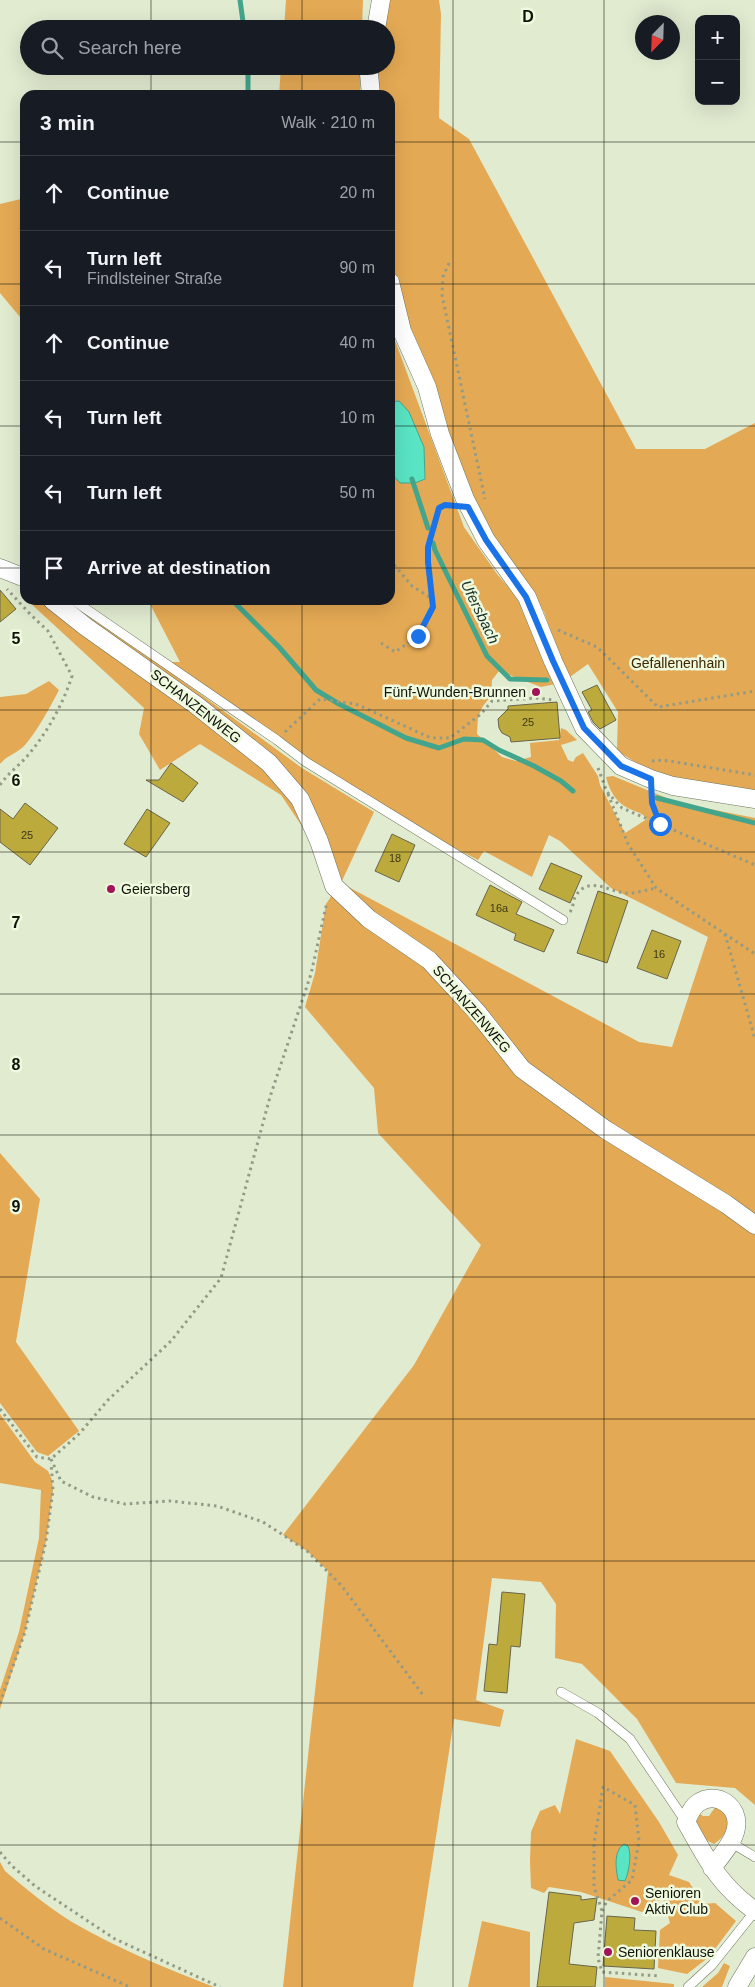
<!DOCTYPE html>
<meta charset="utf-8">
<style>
body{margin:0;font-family:Arial,sans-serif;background:#20242c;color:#f1f3f6}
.controls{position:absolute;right:15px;top:15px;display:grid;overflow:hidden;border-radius:10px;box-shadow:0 5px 20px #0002}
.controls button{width:45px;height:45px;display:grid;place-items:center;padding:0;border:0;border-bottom:1px solid #363941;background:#171b24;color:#f1f3f6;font:25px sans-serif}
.compass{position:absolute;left:635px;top:15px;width:45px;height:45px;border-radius:50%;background:#171b24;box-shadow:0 5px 20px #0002;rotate:203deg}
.stop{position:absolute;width:15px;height:15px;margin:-11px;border:4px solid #1a73e8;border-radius:50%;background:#fff}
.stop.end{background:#1a73e8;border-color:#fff;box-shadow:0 1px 5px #0008}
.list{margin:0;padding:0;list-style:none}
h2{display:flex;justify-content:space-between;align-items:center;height:65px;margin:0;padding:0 20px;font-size:21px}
h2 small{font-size:16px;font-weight:400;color:#9ea1a6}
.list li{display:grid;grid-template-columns:32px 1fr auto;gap:15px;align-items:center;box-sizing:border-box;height:75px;padding:0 20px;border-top:1px solid #363941}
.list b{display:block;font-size:19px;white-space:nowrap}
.list p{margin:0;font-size:16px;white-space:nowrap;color:#9ea1a6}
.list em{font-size:16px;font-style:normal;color:#9ea1a6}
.icon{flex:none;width:28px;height:28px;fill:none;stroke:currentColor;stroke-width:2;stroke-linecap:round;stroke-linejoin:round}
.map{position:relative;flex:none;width:755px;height:1987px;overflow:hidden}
.search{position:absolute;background:#171b24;box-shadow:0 5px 20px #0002;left:20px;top:20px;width:375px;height:55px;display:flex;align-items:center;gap:12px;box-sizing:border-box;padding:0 18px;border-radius:28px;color:#9ea1a6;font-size:19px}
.panel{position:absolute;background:#171b24;box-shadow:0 5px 20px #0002;left:20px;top:90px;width:375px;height:515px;border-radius:15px}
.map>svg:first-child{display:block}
</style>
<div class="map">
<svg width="755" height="1987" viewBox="0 0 755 1987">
<rect width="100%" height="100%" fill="#e1ebd0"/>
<!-- green -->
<g fill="#e4a954">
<path d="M286 0H363L362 29H284Z"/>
<path d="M387 0H439L441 14 439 118 469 139 636 449H705L755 423V792L670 778 647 769 617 751 618 712 588 664 567 679 544 612 522 576 478 514 417 353 402 303 390 262V95H377L378 66H386V29H382Z"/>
<path d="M281 66H361L360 95H279Z"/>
<path d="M25 198V323L0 293V204Z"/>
<path d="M390 327 464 527 497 574 520 601 532 632 555 684 541 687 499 671 492 680 491 696 483 706 478 717 477 734 502 757 516 761 531 757 530 743 559 740 561 728 566 730 577 740 561 745 568 760 573 762 576 757 583 753 598 776 600 785 625 833 647 819C641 811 634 812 626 807 615 801 609 789 606 777L613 776 669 799 690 805 755 818V1805L735 1788 676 1783 637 1719 582 1664 555 1658 556 1604 541 1582 492 1578 476 1700 504 1710 500 1727 454 1719 413 1987H283L328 1571 307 1551 283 1535 414 1365 481 1245 378 1133 374 1088 305 1007 315 973 326 904 340 883 281 795 200 744 160 770 139 734 144 708 27 600H71L302 768 374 812 341 883 639 1042 672 1047 708 937 611 888 560 841 549 835 532 877 484 851 478 860C369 805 270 731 170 662H180L148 600H390V472L400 483H415L425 479 424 447 409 413 399 401 390 402Z"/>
<path d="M49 681 59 690C50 707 38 730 25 745 18 753 7 755 0 764V697L26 694Z"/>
<path d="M0 1153 40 1199 16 1342 79 1431 48 1456 37 1452 0 1403Z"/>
<path d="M0 1414 35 1462 48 1471 52 1480 53 1490 46 1541 25 1632 0 1709V1690L19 1632 39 1538 41 1490 0 1483Z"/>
<path d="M576 1739 610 1751 659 1822 678 1855 669 1875 689 1882 703 1904 715 1903 736 1921 709 1957 687 1974 658 1968 660 1930 670 1923 663 1898 642 1912 581 1892 549 1887 544 1893 531 1888 530 1861 531 1832 540 1811 555 1805 560 1814Z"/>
<path d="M716 1806 730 1815C728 1829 726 1836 714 1844L706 1840 695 1823 699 1813 703 1816H709Z"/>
<path d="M0 1862 5 1871C26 1889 48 1907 72 1922 117 1948 165 1968 214 1987H0Z"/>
<path d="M482 1921 530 1932V1987H468Z"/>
<path d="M724 1963 730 1966 722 1987H702L718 1973Z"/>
<path d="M605 1977 674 1984V1987H605Z"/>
</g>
<!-- water -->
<g fill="#59e4c4" stroke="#43a58c">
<path d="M399 401 409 412 424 447 425 479 415 483H400L390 472V402Z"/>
<path d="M624 1844 628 1846C632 1854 629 1872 625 1881L618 1880C616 1868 613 1852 624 1844Z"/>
</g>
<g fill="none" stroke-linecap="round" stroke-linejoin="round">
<!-- stream -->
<g stroke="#43a58c" stroke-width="5">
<path d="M240 0 244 29"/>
<path d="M248 66V95"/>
<path d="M412 479 428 528"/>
<path d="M433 543 435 550 487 656 510 679 547 680"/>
<path d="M232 600 279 647 316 690 339 704 406 738 439 748 464 739 483 740 499 750 534 766 561 781 573 791"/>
<path d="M657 798 755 823"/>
</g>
</g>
<!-- building -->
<g fill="#bdaa3c" stroke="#69654c">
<path d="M0 590 16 609 0 622Z"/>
<path d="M597 685 616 720 600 729 593 722 588 712 592 710 582 692Z"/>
<path d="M557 702 560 738 511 742 510 737 502 733 499 728 498 719 508 709V706Z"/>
<path d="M171 763 198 783 183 802 146 780H159Z"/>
<path d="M25 803 58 828 30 865 0 842V809L13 819Z"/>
<path d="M147 809 170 823 146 857 124 844Z"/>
<path d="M392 834 415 845 399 882 375 871Z"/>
<path d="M551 863 582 876 570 903 539 889Z"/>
<path d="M490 885 522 902 516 914 554 930 544 952 514 940 516 934 476 915Z"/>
<path d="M598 891 628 901 607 963 577 953Z"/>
<path d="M652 930 681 941 667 979 637 968Z"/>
<path d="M502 1592 525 1594 520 1647 511 1646 507 1693 484 1691 489 1644 497 1645Z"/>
<path d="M549 1892 581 1896V1900L597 1898 594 1920 574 1923 569 1964 597 1967 595 1987H537Z"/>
<path d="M607 1916 635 1918 634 1930 656 1931 654 1969 603 1966Z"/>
</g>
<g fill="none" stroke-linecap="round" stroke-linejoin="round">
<defs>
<g id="lane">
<path d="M73 600 277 740 306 762 563 920"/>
<path d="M561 1692 598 1713 630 1739 686 1822"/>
<path d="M730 1842 755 1857"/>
<path d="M688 1987 712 1965 755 1911"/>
</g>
<g id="street">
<path d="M376 29 381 0"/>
<path d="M370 66 369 74 371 95"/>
<path d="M390 282 402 331 427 387 440 434 465 499 486 540 527 597 553 661 584 728 621 766 651 779 673 786 755 799"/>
<path d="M0 568 25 578"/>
<path d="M52 600 86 627 196 705 269 763 300 799 319 841 334 886 369 919 429 960 477 1012 522 1069 606 1130 726 1204 755 1225"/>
<path d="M712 1868C720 1857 734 1842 736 1828 740 1807 717 1790 698 1803 692 1807 689 1815 686 1822 708 1861 718 1884 755 1911"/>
<path d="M737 1987 755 1957"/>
</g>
</defs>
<!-- lane casing -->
<use href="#lane" stroke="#6c755d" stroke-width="10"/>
<!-- street casing -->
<use href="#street" stroke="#6c755d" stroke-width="19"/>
<!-- path -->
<g stroke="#939b86" stroke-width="3" stroke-dasharray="2.5 4" stroke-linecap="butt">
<path d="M449 263 443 277 442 295 485 499"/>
<path d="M390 560 412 586 431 598"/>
<path d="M558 630 597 647 658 707 755 691"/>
<path d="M381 643 395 652 418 636 433 607 428 562V547L439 508 445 505H452"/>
<path d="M285 732 320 699 356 704 431 738H450L481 714 492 701 536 698 553 700"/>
<path d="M652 761 663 760 755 775"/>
<path d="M598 768 607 792 622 808 755 865"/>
<path d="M0 785C8 773 20 765 29 754 48 731 63 704 72 676L48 631 30 614 7 589"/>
<path d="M608 794 628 844 656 888 755 954"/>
<path d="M652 796V803L659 823"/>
<path d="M570 912C573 908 573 902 575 897 588 875 608 891 625 893 634 894 646 890 656 888"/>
<path d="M725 934 755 1039"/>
<path d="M0 1409 37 1457 51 1459 79 1434 108 1400 171 1341 221 1278 270 1097 311 974 327 902"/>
<path d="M51 1459 61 1481 93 1497 125 1504 170 1501 217 1506 263 1522 283 1535 307 1551 341 1585 423 1695"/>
<path d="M0 1703 25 1632 46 1541 53 1490 51 1463"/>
<path d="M0 1852 11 1865 35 1886 115 1939 220 1987"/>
<path d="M602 1911 607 1901 632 1880 639 1841 635 1805 603 1787 594 1844V1887L602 1911 598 1958 602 1972 660 1976"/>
<path d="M0 1918 44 1949 130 1987"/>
</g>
<!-- lane -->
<use href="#lane" stroke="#fff" stroke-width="9"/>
<!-- street -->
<use href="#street" stroke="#fff" stroke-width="18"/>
</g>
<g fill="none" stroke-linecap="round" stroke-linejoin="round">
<!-- route -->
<path stroke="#1a73e8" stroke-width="6" d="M418 636 433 607 428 562V547L439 508 445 505 468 507 486 540 526 597 553 661 584 728 621 766 651 779 652 803 660 824"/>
</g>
<!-- grid -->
<path fill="none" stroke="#10130a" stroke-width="1" stroke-opacity="0.55" d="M151 0V29M302 0V29M453 0V1987M604 0V1987M151 66V95M302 66V95M0 142H25M390 142H755M0 284H25M390 284H755M0 426H25M390 426H755M0 568H25M390 568H755M151 600V1987M302 600V1987M0 710H755M0 852H755M0 994H755M0 1135H755M0 1277H755M0 1419H755M0 1561H755M0 1703H755M0 1845H755"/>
<!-- markers -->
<g fill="#a21358" stroke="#eef9dd" stroke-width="2">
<circle cx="536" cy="692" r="5"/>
<circle cx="111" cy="889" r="5"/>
<circle cx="635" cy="1901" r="5"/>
<circle cx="608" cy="1952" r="5"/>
</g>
<g text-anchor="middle" stroke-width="5" stroke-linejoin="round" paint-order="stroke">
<!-- number labels -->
<g font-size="11" fill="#3b3916">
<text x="528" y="726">25</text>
<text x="27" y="839">25</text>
<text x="395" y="862">18</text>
<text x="499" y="912">16a</text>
<text x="659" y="958">16</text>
</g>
<!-- park labels -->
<g font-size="14" fill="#3e2600" stroke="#eef9dd">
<text x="678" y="668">Gefallenenhain</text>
</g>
<!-- poi labels -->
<g font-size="14" fill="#10130a" stroke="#eef9dd" text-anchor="start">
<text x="526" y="697" text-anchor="end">Fünf-Wunden-Brunnen</text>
<text x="121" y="894">Geiersberg</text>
<text x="645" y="1898">Senioren<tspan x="645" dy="16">Aktiv Club</tspan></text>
<text x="618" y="1957">Seniorenklause</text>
</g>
<!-- street labels -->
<g font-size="14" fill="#10130a" stroke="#eef9dd">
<text transform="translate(196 706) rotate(38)" y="5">SCHANZENWEG</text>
<text transform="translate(472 1009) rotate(49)" y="5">SCHANZENWEG</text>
</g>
<!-- water labels -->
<g font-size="15" font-style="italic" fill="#183029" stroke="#eef9dd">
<text transform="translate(480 612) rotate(64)" y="5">Ufersbach</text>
</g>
</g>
<g font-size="16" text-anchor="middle" font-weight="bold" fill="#10130a" stroke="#eef9dd" stroke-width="5" stroke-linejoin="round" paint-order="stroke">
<text x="528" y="22">D</text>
<text x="16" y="644">5</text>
<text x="16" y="786">6</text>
<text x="16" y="928">7</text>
<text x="16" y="1070">8</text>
<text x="16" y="1212">9</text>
</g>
</svg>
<div class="controls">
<button>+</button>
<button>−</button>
</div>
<svg class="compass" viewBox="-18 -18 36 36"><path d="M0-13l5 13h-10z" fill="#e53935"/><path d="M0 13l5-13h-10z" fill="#9ea1a6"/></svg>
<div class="stop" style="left:660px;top:824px"></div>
<div class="stop end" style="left:418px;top:636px"></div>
<div class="search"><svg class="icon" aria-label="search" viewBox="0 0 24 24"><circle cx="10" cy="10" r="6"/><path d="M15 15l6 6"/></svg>Search here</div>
<section class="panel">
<h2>3 min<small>Walk · 210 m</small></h2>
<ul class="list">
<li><svg class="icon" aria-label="ahead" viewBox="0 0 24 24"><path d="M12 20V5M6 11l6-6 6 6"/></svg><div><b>Continue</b></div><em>20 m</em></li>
<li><svg class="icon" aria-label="left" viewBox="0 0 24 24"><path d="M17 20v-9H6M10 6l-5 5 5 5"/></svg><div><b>Turn left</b><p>Findlsteiner Straße</p></div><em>90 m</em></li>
<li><svg class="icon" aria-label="ahead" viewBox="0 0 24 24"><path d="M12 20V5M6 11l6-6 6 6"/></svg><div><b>Continue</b></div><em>40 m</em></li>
<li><svg class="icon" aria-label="left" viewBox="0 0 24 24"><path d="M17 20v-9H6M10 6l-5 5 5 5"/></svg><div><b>Turn left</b></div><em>10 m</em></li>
<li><svg class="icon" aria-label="left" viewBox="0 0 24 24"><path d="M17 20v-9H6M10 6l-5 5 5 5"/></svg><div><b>Turn left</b></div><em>50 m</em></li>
<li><svg class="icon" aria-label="arrive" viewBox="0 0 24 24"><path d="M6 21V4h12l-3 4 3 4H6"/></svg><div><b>Arrive at destination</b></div></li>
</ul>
</section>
</div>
